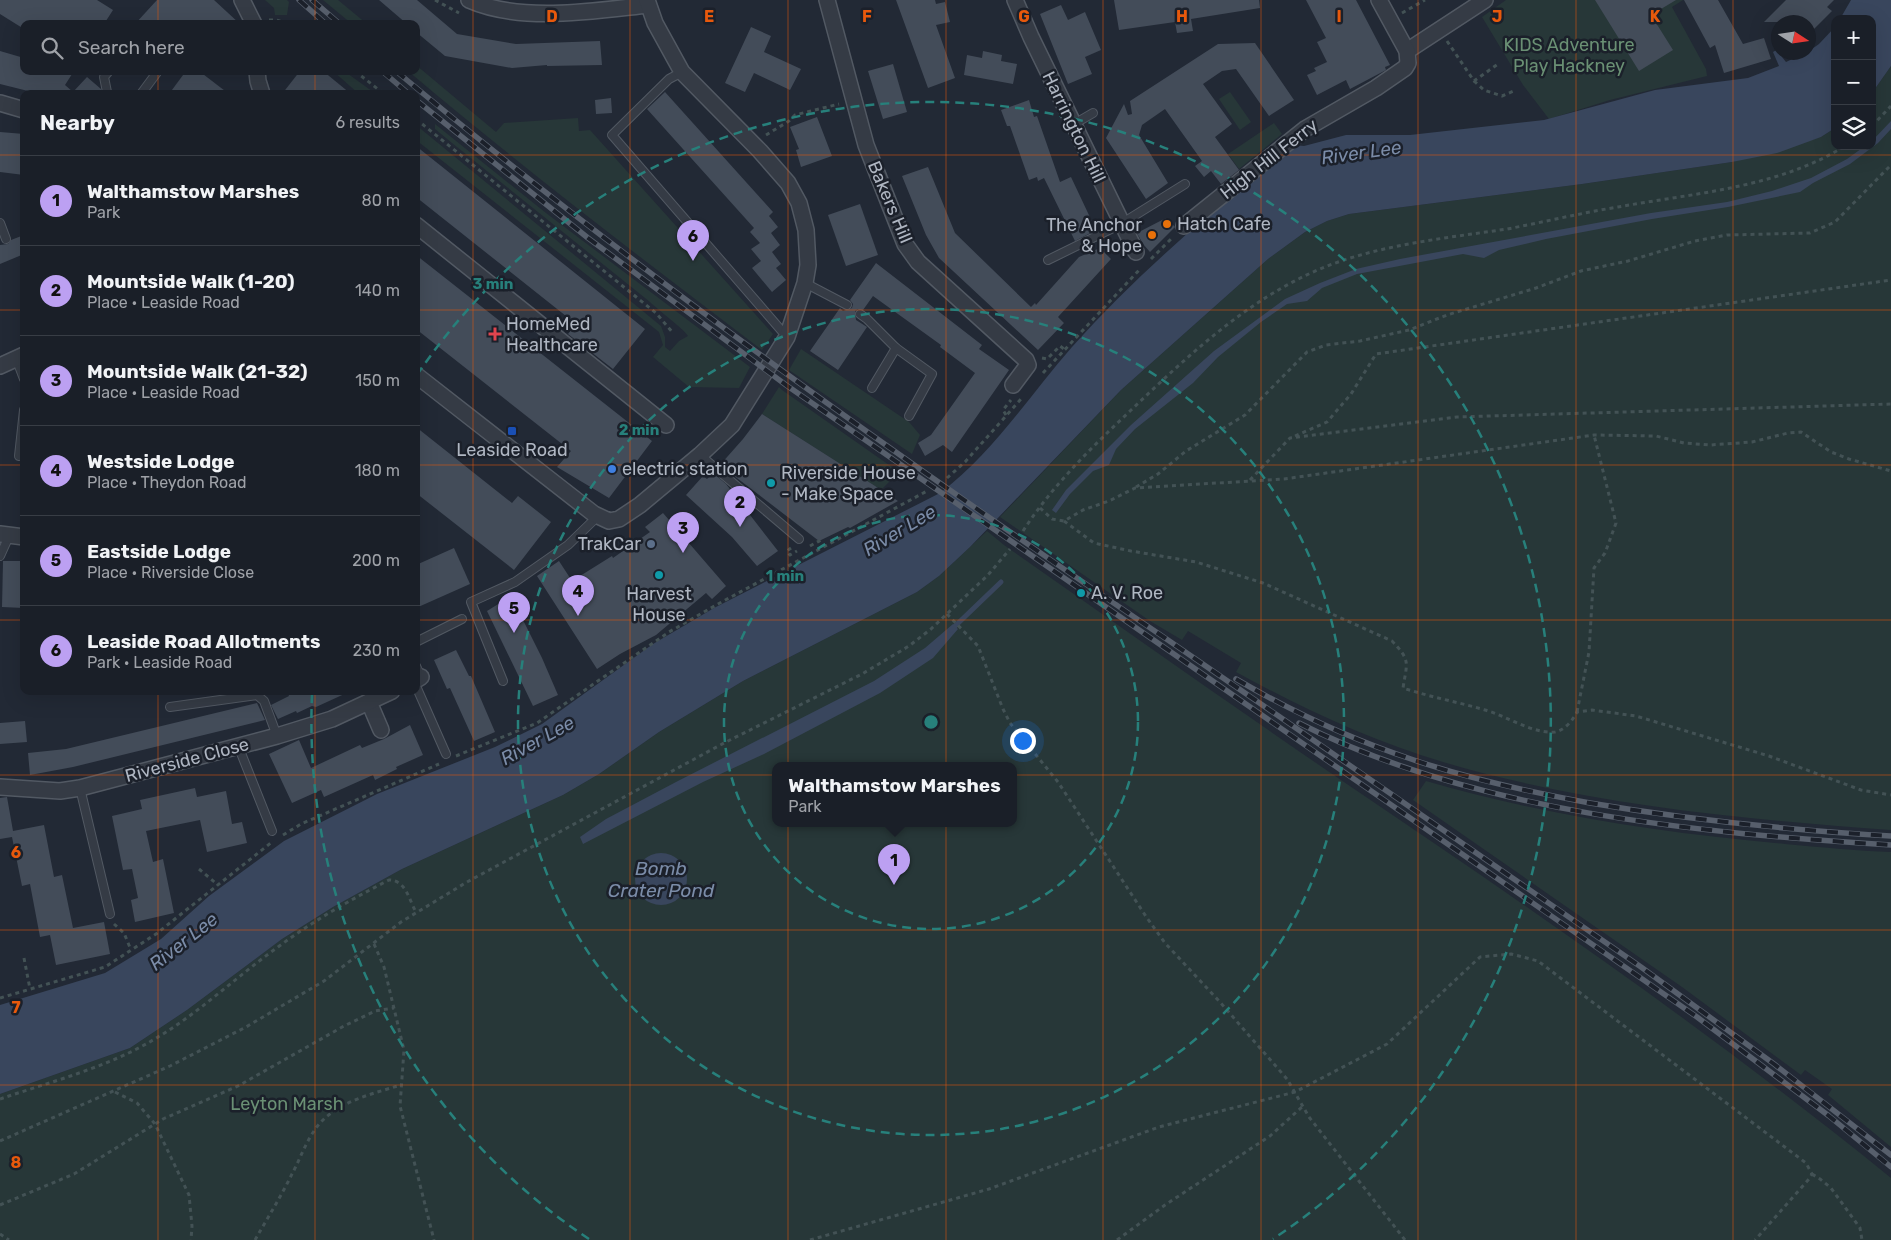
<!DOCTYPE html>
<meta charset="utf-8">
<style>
body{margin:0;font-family:Rubik,sans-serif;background:#272c34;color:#f1f3f6}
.controls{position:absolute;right:15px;top:15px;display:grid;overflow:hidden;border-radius:10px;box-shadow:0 5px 20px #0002}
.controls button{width:45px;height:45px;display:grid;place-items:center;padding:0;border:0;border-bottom:1px solid #383d45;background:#1a1f28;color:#f1f3f6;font:25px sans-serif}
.compass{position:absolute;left:1771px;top:15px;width:45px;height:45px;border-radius:50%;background:#1a1f28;box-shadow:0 5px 20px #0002;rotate:102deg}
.you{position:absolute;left:1022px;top:740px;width:18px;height:18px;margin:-12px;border:4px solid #fff;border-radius:50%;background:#1a73e8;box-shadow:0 0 0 8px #1a73e833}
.badge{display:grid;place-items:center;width:32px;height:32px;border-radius:50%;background:#bca0f2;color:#111;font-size:16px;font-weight:700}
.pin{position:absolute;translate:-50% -41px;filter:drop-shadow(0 1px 2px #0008)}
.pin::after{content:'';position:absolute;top:26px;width:18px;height:15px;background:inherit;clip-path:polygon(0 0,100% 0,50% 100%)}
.popup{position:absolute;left:772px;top:762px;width:245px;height:65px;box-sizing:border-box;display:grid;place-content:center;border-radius:10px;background:#1a1f28;filter:drop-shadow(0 1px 4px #0005);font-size:16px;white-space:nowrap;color:#9fa2a8}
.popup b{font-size:19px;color:#f1f3f6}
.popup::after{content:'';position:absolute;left:50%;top:100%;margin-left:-10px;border:10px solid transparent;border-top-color:#1a1f28}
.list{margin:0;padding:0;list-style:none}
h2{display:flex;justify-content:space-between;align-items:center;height:65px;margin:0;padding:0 20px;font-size:21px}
h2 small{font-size:16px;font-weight:400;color:#9fa2a8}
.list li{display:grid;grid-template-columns:32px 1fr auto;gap:15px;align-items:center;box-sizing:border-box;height:90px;padding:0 20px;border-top:1px solid #383d45}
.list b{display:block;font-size:19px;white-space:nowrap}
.list p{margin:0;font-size:16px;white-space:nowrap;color:#9fa2a8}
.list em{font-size:16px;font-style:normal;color:#9fa2a8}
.icon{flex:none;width:28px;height:28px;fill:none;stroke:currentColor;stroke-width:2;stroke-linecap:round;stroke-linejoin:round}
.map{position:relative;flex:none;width:1891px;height:1240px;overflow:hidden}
.search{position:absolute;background:#1a1f28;box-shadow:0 5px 20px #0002;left:20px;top:20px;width:400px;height:55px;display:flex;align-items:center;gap:12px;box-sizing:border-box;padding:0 18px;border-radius:10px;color:#9fa2a8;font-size:19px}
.panel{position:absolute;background:#1a1f28;box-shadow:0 5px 20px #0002;left:20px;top:90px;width:400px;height:605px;border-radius:10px}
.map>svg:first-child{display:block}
</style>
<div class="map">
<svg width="1891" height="1240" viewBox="0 0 1891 1240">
<rect width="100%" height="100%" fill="#222935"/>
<!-- green -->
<g fill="#273738" fill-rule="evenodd">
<path d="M265 0H287L289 2 287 15H275L274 8Z"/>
<path d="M323 0H338L367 24H352Z"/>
<path d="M1506 0H1683L1672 7 1706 69 1707 76 1610 100 1549 119 1523 85 1482 17Z"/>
<path d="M416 65 496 132 504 123 578 118 579 131 590 130 773 334 762 350C642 259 523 168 408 71H416Z"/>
<path d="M1891 66V830C1741 819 1589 805 1443 762 1371 741 1302 708 1236 672L1241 663 1188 631 1182 640 1150 621 1000 517 1121 390 1268 259 1305 232 1327 221 1349 214 1582 184 1732 162 1821 137 1835 128V146H1872V93Z"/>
<path d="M333 71H344L376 94H359Z"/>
<path d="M1230 92 1251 122 1240 130 1219 99Z"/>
<path d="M1274 123 1282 134 1239 169 1228 154Z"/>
<path d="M435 124 546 213 750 367 739 388 689 387 653 357 663 345 659 332 416 140V125L661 326 665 337V347L670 351 679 341 688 336C685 330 658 310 650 302L452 143 435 129Z"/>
<path d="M801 349 909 422 920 435 912 454 789 370Z"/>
<path d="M779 387 782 390 899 472 881 490 762 414Z"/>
<path d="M987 531 1004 545C1117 624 1228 703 1341 780 1529 907 1715 1035 1891 1178V1240H0V1094L130 1048 187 1010 282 939 333 907 402 869 563 795 599 774 659 732 743 681 917 592 939 576ZM775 766H1013V824H775Z"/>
<path d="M1426 781C1543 815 1663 833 1785 844 1820 847 1856 851 1891 852V1147L1828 1095 1832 1089 1805 1070 1801 1075 1682 987 1413 800Z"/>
</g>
<!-- water -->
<g fill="#39465d">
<path d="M1851 0H1891V66L1872 93V19H1840Z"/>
<path d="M1835 27V128L1821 137 1777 153 1732 162 1582 184 1349 214 1327 221 1305 232 1268 259 1121 390 970 547 939 576 917 592 743 681 659 732 599 774 563 795 402 869 333 907 282 939 187 1010 130 1048 0 1094V1005L105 973 161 939 209 896 284 841 377 794 495 747 542 724 653 644 714 608 940 493C993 453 1029 396 1072 347 1139 272 1216 207 1294 145L1304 146 1346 135H1410L1544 120 1655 90 1748 78 1779 66 1773 52 1778 49V52L1786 62 1805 53 1808 52 1809 51 1819 44Z"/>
<path d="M1891 121V129L1878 143 1850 164 1813 183 1800 192 1728 207 1652 219 1546 239 1499 250 1484 258 1463 254 1357 274 1322 288 1307 301 1287 304 1261 322 1218 357 1193 383 1135 429 1116 449 1109 465 1093 471 1070 494 1056 513 1052 510 1066 490 1131 425 1214 351 1285 299 1320 283 1356 269 1400 259 1651 213 1727 202 1772 191 1811 178 1847 159 1865 146H1872V141Z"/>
<path d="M953 624 958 629 933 658 880 693 764 754 703 782 583 844 580 837 606 819 676 782 874 681 925 648Z"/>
<circle cx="661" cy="879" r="26"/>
</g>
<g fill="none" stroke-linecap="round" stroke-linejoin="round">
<!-- stream -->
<path stroke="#39465d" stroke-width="5" d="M951 630 1001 582"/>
</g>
<!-- building -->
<g fill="#434c59">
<path d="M0 0H97L113 10 104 24H24V29L0 14Z"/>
<path d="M157 0H214L240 24H135Z"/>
<path d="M379 0H417L457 34 516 44 600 41 602 65 547 66V65L512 68 445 56 416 32V24H407Z"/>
<path d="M896 0H935L936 4 945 2 950 22 936 25 955 78 928 88Z"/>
<path d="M1114 0H1259L1260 8 1191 19 1193 31 1177 33 1175 22 1119 30Z"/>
<path d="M1306 0H1356L1390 65 1385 67 1386 70 1350 89 1346 80 1317 95 1307 75 1316 71 1314 68 1327 62 1317 42 1326 38Z"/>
<path d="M1595 0H1676L1651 15 1673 50 1639 71Z"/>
<path d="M1684 0H1718L1743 44 1764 38 1771 59 1724 73 1715 45 1710 48Z"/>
<path d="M1786 0H1834L1827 7 1832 11 1808 35V22H1764Z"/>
<path d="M1061 5 1068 20 1085 12 1101 50 1085 57 1092 74 1068 84 1040 14Z"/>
<path d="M751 27 771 36 764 52 801 69 790 90 754 73 745 92 725 83Z"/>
<path d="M1255 43 1294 100 1269 116 1236 69 1222 71 1203 84 1232 124 1215 137 1239 170 1221 184 1211 171 1204 177 1195 166 1202 161 1165 109 1142 125 1139 135 1168 183 1146 199 1106 138 1124 104 1128 115 1132 114 1130 101 1218 44Z"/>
<path d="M0 51 24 58V71H74L65 85 73 92 87 77 101 89 102 94H40L0 84Z"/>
<path d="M983 51 1002 55 1001 61 1017 64 1013 84 964 75 967 55 982 58Z"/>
<path d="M893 64 907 112 883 119 868 71Z"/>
<path d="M186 71H199L229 94H169Z"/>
<path d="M300 71H323L351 94H282Z"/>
<path d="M665 92 773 212 769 216 778 227 771 233 780 245 772 252 781 264 776 268 786 280 772 292 752 268 761 261 751 249 760 243 750 232 754 228 647 109Z"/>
<path d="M611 98 612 113 596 114 595 100Z"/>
<path d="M1029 100 1034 117 1037 116 1060 182 1071 177 1096 230 1075 241 1044 178 1038 181 1037 177 1029 180 1010 126H1007L1001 110Z"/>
<path d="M817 117 832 156 801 167 796 150 799 149 790 127Z"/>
<path d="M0 132 24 134V175L0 172Z"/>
<path d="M416 146 645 329 613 369 568 334 576 324 416 197Z"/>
<path d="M928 167 955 233 1031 307 1035 303 1036 305 1079 257 1100 248 1111 259 1058 317 1064 323 1038 350 939 258 926 235 902 176Z"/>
<path d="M860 204 878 255 846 266 828 215Z"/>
<path d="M1166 218 1175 227 1150 252 1143 244 1137 233Z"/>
<path d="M24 235V254L0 264V245L8 244 11 240Z"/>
<path d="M416 255 652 441 609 498 557 467 571 451 416 329Z"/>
<path d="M876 263 982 345 979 349 1009 370 952 452 943 445 925 456 918 443 931 435 975 373 940 347 941 345 873 296 863 310 858 309 855 311 856 320 867 327 838 370 810 351 840 308 843 311 852 308 853 304 850 300Z"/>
<path d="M762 414 872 484 898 501 850 528 848 527 819 541 720 465 743 439Z"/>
<path d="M416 427 512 503 518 496 551 522 514 570 416 493Z"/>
<path d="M713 473 726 484 778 551 757 566 732 537 686 495 703 476 707 479Z"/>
<path d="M663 513 726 586 712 599 706 593 656 635 620 654 597 669 537 576 559 561 572 581 612 556 613 558 650 532 645 527Z"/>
<path d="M454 548 470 584 416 608V565Z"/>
<path d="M3 561H24V608L2 607Z"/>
<path d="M511 596 542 658 558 695 533 706 487 611Z"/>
<path d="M456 650 469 676H471L495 732 474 741 450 688 447 689 434 660Z"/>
<path d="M287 691H351L316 707 312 706 297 713 296 711 278 719 271 705 289 696Z"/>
<path d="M257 703 265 720 73 767 30 775 28 753 66 749Z"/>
<path d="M25 721 27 742 0 744V723Z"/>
<path d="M410 725 423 755 396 767 397 769 375 780 373 775 324 797 321 790 292 803 269 754 299 740 311 768 360 745 362 748 384 739Z"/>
<path d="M195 788 197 797 226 791 232 824 242 822 247 843 207 852 200 820 146 831 153 862 163 859 174 913 135 922 131 900 138 898 132 869 123 870 112 816 142 809 140 800Z"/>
<path d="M7 797 13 831 44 825 54 877 62 875 73 928 104 922 110 954 56 965 50 935 40 937 30 884 22 886 12 837 0 839V798Z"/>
</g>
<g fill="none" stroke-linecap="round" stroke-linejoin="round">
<defs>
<g id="lane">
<path d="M682 72 669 79 612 135 787 337"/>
<path d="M107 92 104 77 109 71"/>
<path d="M141 94 158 71"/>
<path d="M1074 124 1093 113"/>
<path d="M0 223 6 239"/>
<path d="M1048 260 1121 224 1185 184"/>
<path d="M805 283 847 305"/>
<path d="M860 314 867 319 896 348 932 374 909 416"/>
<path d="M16 358 24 379"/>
<path d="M872 388 896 348"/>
<path d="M700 455 799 539"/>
<path d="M19 456 24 410"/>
<path d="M0 556 9 536"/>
<path d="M416 642 462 619"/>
<path d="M416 666 421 677"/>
<path d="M503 681 471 602 515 582 568 545 598 516"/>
<path d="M416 686 446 754"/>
<path d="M170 707 257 695 264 701 277 736"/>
<path d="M239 748 272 831"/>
<path d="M80 788 110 914"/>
</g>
<g id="street">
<path d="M242 0 254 24"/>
<path d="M469 0C521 23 593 11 648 5"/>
<path d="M827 0 866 145 905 244 918 262 1026 360 1028 365 1013 385"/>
<path d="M1015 0 1031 37 1136 252"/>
<path d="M1407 51 1485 0"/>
<path d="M257 71 258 81 262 94"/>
<path d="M0 103 24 110"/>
<path d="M416 225 666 425"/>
<path d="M1184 226 1305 129 1376 88 1405 68 1408 63 1407 51 1379 0"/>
<path d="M0 366 24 355"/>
<path d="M416 375 594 514 609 521 619 519 640 505 700 455 732 425 787 337 805 283 808 265 806 230 799 203 788 183 760 151 682 72 655 23 647 0"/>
<path d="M0 534 24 537"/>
<path d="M416 680 421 677"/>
<path d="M369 702 381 730"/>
<path d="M0 787 60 791 80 788 277 736 332 719 392 691"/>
</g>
</defs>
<!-- lane casing -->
<use href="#lane" stroke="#525963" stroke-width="10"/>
<!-- street casing -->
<use href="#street" stroke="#525963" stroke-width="18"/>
<!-- path -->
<g stroke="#435255" stroke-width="3" stroke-dasharray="4 4" stroke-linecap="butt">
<path d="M435 0 459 13"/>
<path d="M1402 13 1425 0"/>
<path d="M269 20H276L289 24"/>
<path d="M1447 41 1474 81 1498 64"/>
<path d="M355 71 384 94"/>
<path d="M1474 81 1484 90 1502 96 1516 90"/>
<path d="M416 119 656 313 673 333"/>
<path d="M1872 126 1891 106"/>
<path d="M766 135 789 121 795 115 839 104"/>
<path d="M1151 259 1173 237"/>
<path d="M1042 358 1047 359 1060 346 1064 349"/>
<path d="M1043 373 1141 268"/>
<path d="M1006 415 1003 410 1011 400"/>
<path d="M1295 436 1327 422 1351 394 1376 354 1891 280"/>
<path d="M947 478 965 462 1021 399"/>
<path d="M1250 480 1290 438 1457 417 1891 404"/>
<path d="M1136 487 1158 474 1186 451 1245 415 1307 352 1326 345 1360 341 1409 330 1447 315 1536 288 1581 271 1628 261 1695 241 1727 235 1810 233 1835 222 1891 165"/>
<path d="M1040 508 1052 519 1064 521 1083 510 1109 501 1135 488 1284 479 1594 435 1656 436 1684 443 1710 445 1752 442 1788 433 1801 432 1831 452 1849 459 1891 471"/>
<path d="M23 521 24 512"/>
<path d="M1064 521 1094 543 1131 551 1196 562 1263 583 1392 641C1411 661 1407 662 1403 688 1430 697 1458 702 1485 710 1507 716 1532 734 1555 732 1565 730 1573 720 1577 712L1592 710 1636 716 1769 756 1861 790 1891 795"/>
<path d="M1023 531C1052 486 1091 448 1130 411 1193 351 1259 288 1344 260 1396 243 1453 237 1507 229 1544 222 1581 213 1618 207 1694 193 1778 188 1845 146"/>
<path d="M810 546 819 541 823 547"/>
<path d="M791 548 787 551 790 555 797 551"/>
<path d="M947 614 978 646 1003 709 1010 723 1058 782 1147 918 1165 943 1219 1001 1287 1079 1309 1117 1405 1240"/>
<path d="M1577 712 1589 652 1594 568 1605 553 1616 523 1594 435"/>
<path d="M456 756 537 723 669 632 718 604 927 491"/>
<path d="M283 835 301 824 439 764"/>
<path d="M199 869 218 885"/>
<path d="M114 924 124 933 131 950"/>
<path d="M374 944 384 967 404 1050 400 1106 434 1240"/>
<path d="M24 958 30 989"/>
<path d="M0 998 105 967 156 934 272 842"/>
<path d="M115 1092 137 1103 155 1124 189 1195 192 1226 191 1240"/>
<path d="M0 1099C50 1082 108 1067 153 1040 198 1014 236 977 278 947 313 921 350 900 389 880 406 880 409 900 416 912"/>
<path d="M0 1141 170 1066 246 1027 324 981 401 922 467 882 724 743 862 674 909 646 931 629 988 575 1010 549"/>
<path d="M1812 1174 1820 1179 1831 1188 1860 1228 1862 1240"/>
<path d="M0 1205 74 1174 163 1119 238 1086 344 1026 375 1011 394 1008"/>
<path d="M0 1234 9 1240"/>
<path d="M255 1240C267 1219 280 1198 291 1176 301 1158 308 1134 324 1119 344 1100 375 1093 401 1085"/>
<path d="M810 1240 989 1189 1159 1127 1295 1092 1387 1044 1480 957 1511 954 1538 961 1806 1163 1812 1174 1809 1179 1755 1240"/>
<path d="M1117 1240 1165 1205 1270 1136 1303 1106"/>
</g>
<!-- lane -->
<use href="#lane" stroke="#353b45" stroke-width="8"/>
<!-- street -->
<use href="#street" stroke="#353b45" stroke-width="15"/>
<defs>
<g id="rail">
<path d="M299 0 326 24"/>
<path d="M312 0 340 24"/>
<path d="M382 71 409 94"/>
<path d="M396 71C641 276 901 459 1165 638 1324 747 1482 857 1641 967L1774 1064 1891 1155"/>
<path d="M416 100 588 238 786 385 1697 1017 1829 1116 1891 1167"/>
<path d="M1236 679C1291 711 1350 739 1411 759 1469 779 1530 792 1590 803 1690 820 1790 830 1891 836"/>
<path d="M1299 723C1473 812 1698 833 1891 845"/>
</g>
</defs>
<!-- rail casing -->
<use href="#rail" stroke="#575f6c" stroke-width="5.5"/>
<!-- rail -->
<use href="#rail" stroke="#1b202a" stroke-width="4" stroke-dasharray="11" stroke-linecap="butt"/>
</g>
<!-- grid -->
<path fill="none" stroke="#e8590c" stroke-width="1" stroke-opacity="0.55" d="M158 0V24M315 0V24M473 0V1240M630 0V1240M788 0V1240M946 0V1240M1103 0V1240M1261 0V1240M1418 0V1240M1576 0V1240M1733 0V1240M158 71V94M315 71V94M0 155H24M416 155H1891M0 310H24M416 310H1891M0 465H24M416 465H1891M0 620H24M416 620H1891M158 691V1240M315 691V1240M0 775H1891M0 930H1891M0 1085H1891"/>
<!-- distance rings -->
<g fill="none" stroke="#27807b" stroke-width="2.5" stroke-dasharray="9 6">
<circle cx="931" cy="722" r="207"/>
<circle cx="931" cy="722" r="413"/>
<path d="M589 1239A620 620 0 0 1 312 695M417 375A620 620 0 1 1 1273 1239"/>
</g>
<!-- markers -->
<g fill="#e8710a" stroke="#1b202a" stroke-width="2">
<circle cx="1167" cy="224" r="5"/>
<circle cx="1152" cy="235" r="5"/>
</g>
<path fill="#e0444e" stroke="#1b202a" stroke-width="2" d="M492.5 326.5h5v5h5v5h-5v5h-5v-5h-5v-5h5z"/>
<rect fill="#1a4fb4" stroke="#1b202a" stroke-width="2" x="507" y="426" width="10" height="10" rx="2.5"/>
<circle fill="#3f7fe0" stroke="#1b202a" stroke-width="2" cx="612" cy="469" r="5"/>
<g fill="#0f9aa8" stroke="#1b202a" stroke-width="2">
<circle cx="771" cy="483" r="5"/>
<circle cx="659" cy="575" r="5"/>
<circle cx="1081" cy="593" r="5"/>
</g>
<circle fill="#5c6f8a" stroke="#1b202a" stroke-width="2" cx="651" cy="544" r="5"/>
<g text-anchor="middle" stroke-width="5" stroke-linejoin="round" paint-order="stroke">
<!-- park labels -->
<g font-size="18" fill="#6a9074" stroke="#1b202a">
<text x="1569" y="51">KIDS Adventure<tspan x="1569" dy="21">Play Hackney</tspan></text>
<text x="287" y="1110">Leyton Marsh</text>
</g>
<!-- street labels -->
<g font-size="18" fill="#afb6c2" stroke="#1b202a">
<text transform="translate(1074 127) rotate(64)" y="6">Harrington Hill</text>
<text transform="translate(1269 159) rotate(-38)" y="6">High Hill Ferry</text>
<text transform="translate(890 202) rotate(67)" y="6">Bakers Hill</text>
<text transform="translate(187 760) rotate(-15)" y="6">Riverside Close</text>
</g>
<!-- poi labels -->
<g font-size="18" fill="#afb6c2" stroke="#1b202a" text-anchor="start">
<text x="1177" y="230">Hatch Cafe</text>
<text x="1142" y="231" text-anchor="end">The Anchor<tspan x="1142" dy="21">&amp; Hope</tspan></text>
<text x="506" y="330">HomeMed<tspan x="506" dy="21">Healthcare</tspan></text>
<text x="512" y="456" text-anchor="middle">Leaside Road</text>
<text x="622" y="475">electric station</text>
<text x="781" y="479">Riverside House<tspan x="781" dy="21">- Make Space</tspan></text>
<text x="641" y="550" text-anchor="end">TrakCar</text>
<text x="1091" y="599">A. V. Roe</text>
<text x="659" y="600" text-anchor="middle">Harvest<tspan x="659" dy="21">House</tspan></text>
</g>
<!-- water labels -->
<g font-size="19" font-style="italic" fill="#7b8ca8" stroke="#1b202a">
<text transform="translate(1361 152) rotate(-8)" y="7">River Lee</text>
<text transform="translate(899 530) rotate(-31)" y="7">River Lee</text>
<text transform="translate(537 740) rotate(-29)" y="7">River Lee</text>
<text x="661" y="875">Bomb<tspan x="661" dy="22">Crater Pond</tspan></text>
<text transform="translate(183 941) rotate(-38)" y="7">River Lee</text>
</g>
</g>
<g font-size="16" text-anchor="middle" font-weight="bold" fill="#e8590c" stroke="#1b202a" stroke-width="5" stroke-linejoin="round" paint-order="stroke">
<text x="552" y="22">D</text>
<text x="709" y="22">E</text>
<text x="867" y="22">F</text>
<text x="1024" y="22">G</text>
<text x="1182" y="22">H</text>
<text x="1339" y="22">I</text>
<text x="1497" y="22">J</text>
<text x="1655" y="22">K</text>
<text x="16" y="858">6</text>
<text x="16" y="1013">7</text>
<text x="16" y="1168">8</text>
</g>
<circle cx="931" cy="722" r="8" fill="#27807b" stroke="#1b202a" stroke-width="2.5"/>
<g font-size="15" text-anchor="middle" font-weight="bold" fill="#27807b" stroke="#1b202a" stroke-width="5" stroke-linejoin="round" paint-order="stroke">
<text x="493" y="289">3 min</text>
<text x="639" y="435">2 min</text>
<text x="785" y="581">1 min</text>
</g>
</svg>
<div class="controls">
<button>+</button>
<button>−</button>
<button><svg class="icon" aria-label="layers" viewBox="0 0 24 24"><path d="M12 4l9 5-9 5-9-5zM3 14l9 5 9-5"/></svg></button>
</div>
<svg class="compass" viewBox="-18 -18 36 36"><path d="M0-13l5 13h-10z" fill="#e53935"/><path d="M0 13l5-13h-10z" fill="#9fa2a8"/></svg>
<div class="you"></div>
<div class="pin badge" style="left:894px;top:885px">1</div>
<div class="popup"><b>Walthamstow Marshes</b>Park</div>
<div class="pin badge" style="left:740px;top:527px">2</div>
<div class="pin badge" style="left:683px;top:553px">3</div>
<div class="pin badge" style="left:578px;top:616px">4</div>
<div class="pin badge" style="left:514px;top:633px">5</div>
<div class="pin badge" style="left:693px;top:261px">6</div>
<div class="search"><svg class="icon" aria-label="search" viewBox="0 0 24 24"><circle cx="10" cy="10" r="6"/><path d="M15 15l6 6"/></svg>Search here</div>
<section class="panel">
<h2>Nearby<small>6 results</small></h2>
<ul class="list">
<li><span class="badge">1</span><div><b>Walthamstow Marshes</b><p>Park</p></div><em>80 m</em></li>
<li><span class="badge">2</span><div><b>Mountside Walk (1-20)</b><p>Place · Leaside Road</p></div><em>140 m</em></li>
<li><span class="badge">3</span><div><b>Mountside Walk (21-32)</b><p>Place · Leaside Road</p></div><em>150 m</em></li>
<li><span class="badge">4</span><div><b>Westside Lodge</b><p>Place · Theydon Road</p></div><em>180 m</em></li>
<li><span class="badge">5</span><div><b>Eastside Lodge</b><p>Place · Riverside Close</p></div><em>200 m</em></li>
<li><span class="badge">6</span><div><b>Leaside Road Allotments</b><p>Park · Leaside Road</p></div><em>230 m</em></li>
</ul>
</section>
</div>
